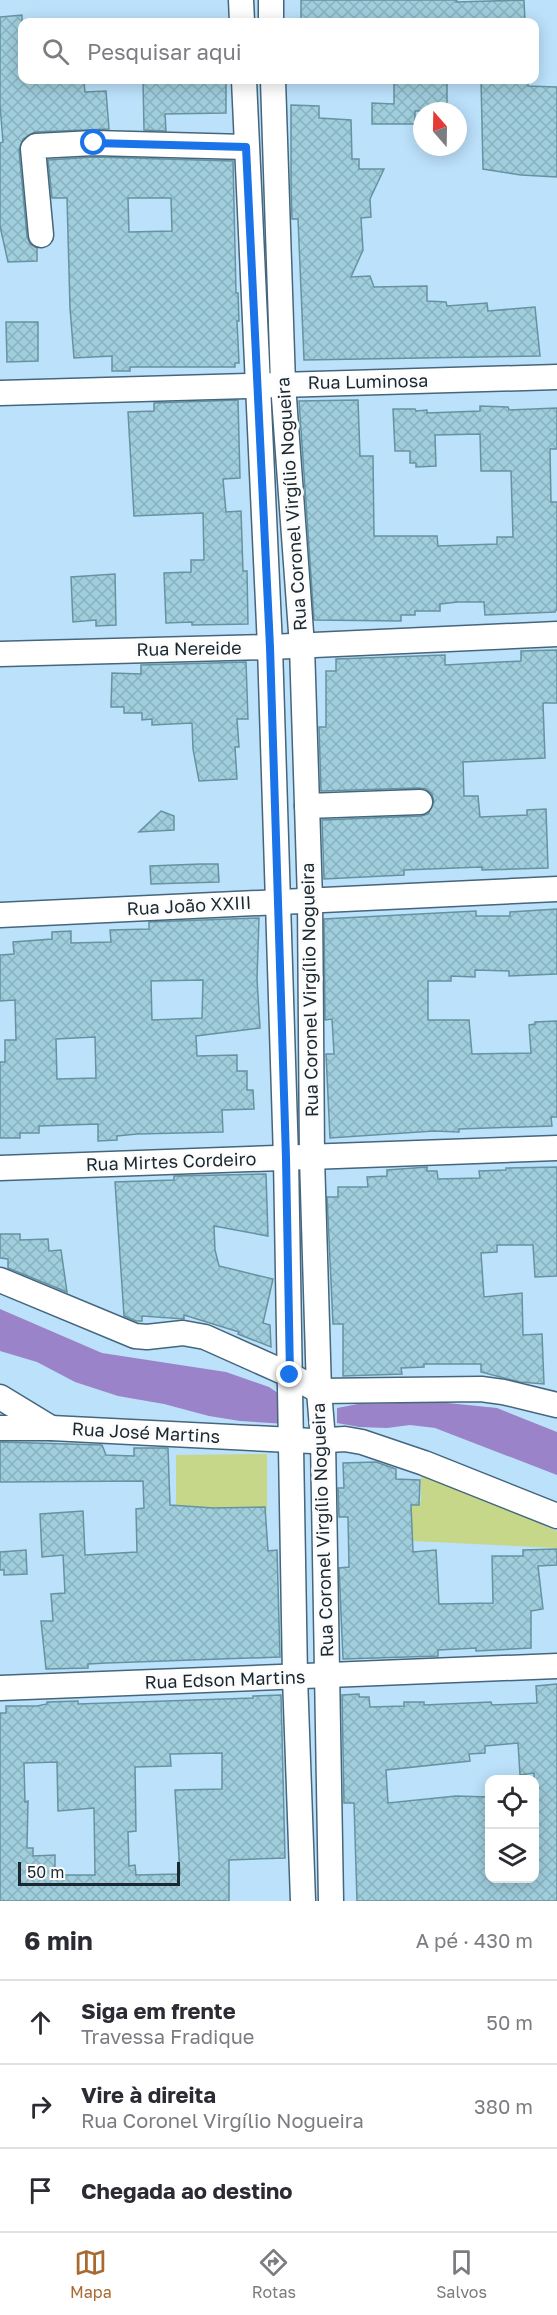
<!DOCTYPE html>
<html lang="pt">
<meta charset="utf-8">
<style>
body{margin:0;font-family:"Golos Text",sans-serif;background:#f2f2f3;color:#2b2b33}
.controls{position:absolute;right:18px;bottom:18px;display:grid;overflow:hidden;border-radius:12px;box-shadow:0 3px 15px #0003}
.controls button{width:54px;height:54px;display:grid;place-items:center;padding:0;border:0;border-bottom:2px solid #e1e1e2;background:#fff;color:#2b2b33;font:30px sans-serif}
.compass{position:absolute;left:413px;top:102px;width:54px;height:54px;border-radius:50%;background:#fff;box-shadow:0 3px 15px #0003;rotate:340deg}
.scale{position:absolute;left:18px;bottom:15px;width:162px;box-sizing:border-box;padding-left:6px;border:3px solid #1a2832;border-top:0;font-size:16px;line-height:21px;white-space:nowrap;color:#1a2832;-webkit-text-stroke:4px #fcfcfc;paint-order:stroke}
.stop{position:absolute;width:18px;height:18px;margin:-14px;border:4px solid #1a73e8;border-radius:50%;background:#fff}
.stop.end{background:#1a73e8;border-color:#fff;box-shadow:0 2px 6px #0008}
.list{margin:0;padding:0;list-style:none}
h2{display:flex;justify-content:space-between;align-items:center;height:78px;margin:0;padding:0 24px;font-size:26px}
h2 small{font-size:20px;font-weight:400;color:#7c7c81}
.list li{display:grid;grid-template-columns:39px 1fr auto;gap:18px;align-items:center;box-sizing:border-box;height:84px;padding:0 24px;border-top:2px solid #e1e1e2}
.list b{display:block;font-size:22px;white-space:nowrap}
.list p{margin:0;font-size:20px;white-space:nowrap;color:#7c7c81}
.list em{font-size:20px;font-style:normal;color:#7c7c81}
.icon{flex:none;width:33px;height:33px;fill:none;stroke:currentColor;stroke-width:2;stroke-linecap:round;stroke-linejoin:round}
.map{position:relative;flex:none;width:557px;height:1901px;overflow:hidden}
.search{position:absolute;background:#fff;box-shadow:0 3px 15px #0003;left:18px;right:18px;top:18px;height:66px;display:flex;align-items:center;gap:15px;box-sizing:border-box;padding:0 21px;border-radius:12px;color:#7c7c81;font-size:22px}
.sheet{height:330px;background:#fff}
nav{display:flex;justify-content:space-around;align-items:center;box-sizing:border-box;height:84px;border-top:2px solid #e1e1e2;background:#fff;font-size:16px;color:#7c7c81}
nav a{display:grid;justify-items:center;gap:3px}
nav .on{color:#a96931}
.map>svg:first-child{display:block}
</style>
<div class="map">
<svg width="557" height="1901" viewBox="0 0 557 1901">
<defs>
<pattern id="building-cross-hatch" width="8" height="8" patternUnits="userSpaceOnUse" patternTransform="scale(1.5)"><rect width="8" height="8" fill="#a0cedd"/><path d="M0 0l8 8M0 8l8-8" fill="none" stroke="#89b1be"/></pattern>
</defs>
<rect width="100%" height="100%" fill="#bce1fb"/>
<!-- garden -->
<g fill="#c6d789">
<path d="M267 1454V1511H176V1455Z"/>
<path d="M421 1473 557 1531V1548L391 1540 394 1503 421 1502Z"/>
</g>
<!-- water -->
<g fill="#9b83c9">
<path d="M0 1309 102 1353 226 1372 269 1387 284 1397 286 1424 240 1421 209 1416 164 1404 118 1396 75 1382 37 1362 0 1351Z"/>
<path d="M438 1402 497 1408 557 1432V1475L435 1428 410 1425 387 1428 359 1427 337 1423V1408L358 1404Z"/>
</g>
<!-- building -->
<g fill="url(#building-cross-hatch)" stroke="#6693a0" stroke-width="1.5" fill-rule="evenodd">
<path d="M301 0H457L456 2 524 0 525 22H301Z"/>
<path d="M22 15V80H55V82L74 80V83L84 82 85 92 106 91 109 129 35 132 23 139 19 150 27 236 30 244 37 248V261L8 262 0 226V143L3 142 0 105V17Z"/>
<path d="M143 80H226V113L165 114 166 131 144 130Z"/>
<path d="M394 80H447V111H415V124H372V103L394 104Z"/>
<path d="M481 80H528V86L557 87V177L521 175 483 169Z"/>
<path d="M291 105 319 106V118L351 120 352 159H359V169H384L370 199 371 217 361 218 363 250 351 277 370 276 374 287 427 286V301L446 302 447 306 487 303 488 311 535 307 540 356 304 360 298 219H292L291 188Z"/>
<path d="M94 157 233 161 236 293H238L239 321H237L239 363H235V367H130V371H112V356L74 358 70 308 67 198H52L48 160ZM128 198H171L172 231 129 232Z"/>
<path d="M6 322H38V361L7 362Z"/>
<path d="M238 400 240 478 223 479 226 512 241 511 243 571H247L248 624 192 625V622L166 623 164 573 191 572V560H204L203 513 134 516 128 412 154 411V403Z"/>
<path d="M358 400 360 456H373L374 536H437L438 546 497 544V537H513L511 471H481L480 434 435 435 436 466 416 467V463H410V451H395L393 409H415L416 411 427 410V413L480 411V406L508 407 509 410 557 408V449H550L551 502H557V609L555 612 485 615 484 602H458L440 604V611H415V615H401V621L314 620 299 401Z"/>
<path d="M115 574 116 625 96 626V620L73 622 71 577Z"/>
<path d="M557 650V703H543L545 758 463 762 464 796H478L480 817 527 815V810L546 809 548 868 482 870V867L404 870V875L324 879 322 820 421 816 428 814 434 802 432 794 426 789 419 788 321 791 319 727H326V671H336V659L445 655V665L521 661V651Z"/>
<path d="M246 662 248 719H237L239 747H235L237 779 199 781 193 749 192 723 152 725V719L142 720V713H124V707H111L112 673 141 674V665Z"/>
<path d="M161 811 174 816V830L139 832Z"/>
<path d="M201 864H218L219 882 151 884 150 866Z"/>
<path d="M557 909V974L509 976V971L475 970V977L451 976V981H428V1020H469L472 1054 531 1053 529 1025 535 1024V1022L557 1021V1117H551L552 1126 459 1129V1132L434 1131 330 1138 326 1054H334L332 1019 325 1020 324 919 476 911V916H510V912Z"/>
<path d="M259 918 257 979 260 1028 196 1036 197 1056 237 1055V1071H247V1090H253L254 1109 222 1110 223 1132 137 1134 117 1136V1140L98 1141V1124L39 1126V1133H20V1138H0V1062H5V1040H16L15 1000 0 1001V955L14 954 13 942 52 939V932L71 931V943L111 942 110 930 149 929V922ZM203 980 202 1018 152 1020 151 981ZM95 1037 96 1078 57 1079 56 1039Z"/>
<path d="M427 1167V1171H437L438 1179 480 1178 479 1171 506 1170V1168L557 1167V1276L535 1277 533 1245H497V1252L481 1253 484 1297 522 1293 523 1335 542 1334 544 1384 520 1382 481 1372V1364H424V1367L401 1368 402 1374 343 1376V1324H333L327 1197H338V1187H368L367 1177 387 1176V1170Z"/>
<path d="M266 1174 268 1236 214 1226 215 1250 219 1266 273 1279 263 1323 270 1325 271 1347 238 1334 239 1332 184 1315V1319L142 1316V1321H136L124 1316 115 1182 174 1180V1176Z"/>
<path d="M0 1234H20V1240L48 1239 49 1251 61 1250 67 1292 8 1268V1259L0 1258Z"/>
<path d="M0 1442 102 1445 106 1455 134 1456V1448H168L170 1505 213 1508 265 1507 268 1551 277 1550 280 1657 107 1663 88 1664V1668L46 1669 41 1621H53L51 1594 65 1593 63 1555 42 1557 40 1514 83 1511 85 1555 137 1552 136 1509 144 1508 143 1481 0 1482Z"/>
<path d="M376 1462 396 1469V1479L420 1480 419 1505H411L413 1552 436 1550 439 1604 493 1603 492 1556H523V1550L557 1549V1565L538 1566 543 1609 531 1611V1648L476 1651V1648L438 1650V1656L343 1659 339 1568 349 1567 348 1517H339L338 1488H344L343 1463Z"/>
<path d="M26 1550 27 1574 4 1575V1570H0V1552Z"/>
<path d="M557 1684V1901H357L354 1803H344L342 1695 359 1694V1697H369L370 1707 404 1706V1702H424V1705L491 1702 492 1705 537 1703 536 1686ZM518 1743 520 1775 534 1773V1878H489V1797L456 1796 388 1803 386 1770 470 1761 469 1754 485 1753V1746Z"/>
<path d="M281 1695 285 1858 229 1860V1901H0V1713H6V1706H37L47 1704V1702L78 1701V1704L253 1698V1696ZM222 1753V1789L175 1790 180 1874 136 1875 135 1865 129 1866 128 1832 136 1831 135 1767 171 1766 170 1754ZM57 1762 58 1811 94 1808 95 1875H55V1855L33 1856V1848H27L28 1801 25 1802 24 1763Z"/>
</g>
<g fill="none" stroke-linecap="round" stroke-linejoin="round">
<defs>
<g id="street">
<path d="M241 0 242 22"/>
<path d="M271 0V22"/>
<path d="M244 80 270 647 286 1158 295 1677 303 1901"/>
<path d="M273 80 283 384 302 646 310 900 312 1157 319 1391 323 1440 331 1901"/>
<path d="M41 235 33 149 36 146 94 143 246 147"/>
<path d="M0 393 557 377"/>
<path d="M0 654 270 647 557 634"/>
<path d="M307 806 420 802"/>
<path d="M0 915 557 889"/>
<path d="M0 1168 557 1148"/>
<path d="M0 1280 135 1336 147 1337 183 1333 205 1337 290 1375 319 1391 481 1389 503 1392 557 1405"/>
<path d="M0 1397 51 1428"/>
<path d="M0 1428H51L312 1441 345 1439 362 1442 424 1463 557 1516"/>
<path d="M0 1688 557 1666"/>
</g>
</defs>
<!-- street casing -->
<use href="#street" stroke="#45667c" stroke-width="27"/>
<!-- street -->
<use href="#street" stroke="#fff" stroke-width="24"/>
</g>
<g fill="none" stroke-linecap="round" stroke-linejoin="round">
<!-- route -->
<path stroke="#1a73e8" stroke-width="8" d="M94 143 246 147 270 647 286 1158 290 1375"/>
</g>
<g text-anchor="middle" stroke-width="6" stroke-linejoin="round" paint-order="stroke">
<!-- street labels -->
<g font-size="18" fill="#1a2832" stroke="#fcfcfc">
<text transform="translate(368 382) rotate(-1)" y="6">Rua Luminosa</text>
<text transform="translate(292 504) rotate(-94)" y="6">Rua Coronel Virgílio Nogueira</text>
<text transform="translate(189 649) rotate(-1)" y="6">Rua Nereide</text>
<text transform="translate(189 906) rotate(-3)" y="6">Rua João XXIII</text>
<text transform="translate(310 990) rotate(-91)" y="6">Rua Coronel Virgílio Nogueira</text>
<text transform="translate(171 1162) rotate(-2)" y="6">Rua Mirtes Cordeiro</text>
<text transform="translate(146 1433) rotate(3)" y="6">Rua José Martins</text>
<text transform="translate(323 1530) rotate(-92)" y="6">Rua Coronel Virgílio Nogueira</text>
<text transform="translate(225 1680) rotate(-2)" y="6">Rua Edson Martins</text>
</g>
</g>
</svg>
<div class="controls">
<button><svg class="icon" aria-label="locate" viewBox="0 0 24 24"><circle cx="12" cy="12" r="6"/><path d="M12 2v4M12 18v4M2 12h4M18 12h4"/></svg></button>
<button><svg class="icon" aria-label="layers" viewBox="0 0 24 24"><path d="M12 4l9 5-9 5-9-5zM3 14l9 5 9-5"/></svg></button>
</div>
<svg class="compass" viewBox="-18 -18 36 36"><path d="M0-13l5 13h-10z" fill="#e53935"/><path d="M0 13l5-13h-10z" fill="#7c7c81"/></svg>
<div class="scale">50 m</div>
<div class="stop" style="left:94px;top:143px"></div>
<div class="stop end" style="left:290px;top:1375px"></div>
<div class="search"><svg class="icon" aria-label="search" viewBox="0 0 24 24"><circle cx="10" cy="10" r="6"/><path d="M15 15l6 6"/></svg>Pesquisar aqui</div>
</div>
<section class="sheet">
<h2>6 min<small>A pé · 430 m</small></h2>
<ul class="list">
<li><svg class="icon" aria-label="ahead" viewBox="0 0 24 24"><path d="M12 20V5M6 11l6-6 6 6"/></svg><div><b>Siga em frente</b><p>Travessa Fradique</p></div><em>50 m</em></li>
<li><svg class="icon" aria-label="right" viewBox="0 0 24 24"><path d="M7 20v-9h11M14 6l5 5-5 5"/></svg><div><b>Vire à direita</b><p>Rua Coronel Virgílio Nogueira</p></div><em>380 m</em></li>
<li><svg class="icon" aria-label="arrive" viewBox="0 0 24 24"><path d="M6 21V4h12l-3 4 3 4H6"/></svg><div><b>Chegada ao destino</b></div></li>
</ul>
</section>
<nav>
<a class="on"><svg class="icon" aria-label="map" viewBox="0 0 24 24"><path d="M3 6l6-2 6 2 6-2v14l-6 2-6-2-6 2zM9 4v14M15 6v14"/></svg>Mapa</a>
<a><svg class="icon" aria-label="directions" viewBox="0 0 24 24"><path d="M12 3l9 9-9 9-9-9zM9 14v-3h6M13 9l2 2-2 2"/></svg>Rotas</a>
<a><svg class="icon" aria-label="saved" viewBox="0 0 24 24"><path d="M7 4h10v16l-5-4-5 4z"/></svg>Salvos</a>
</nav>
